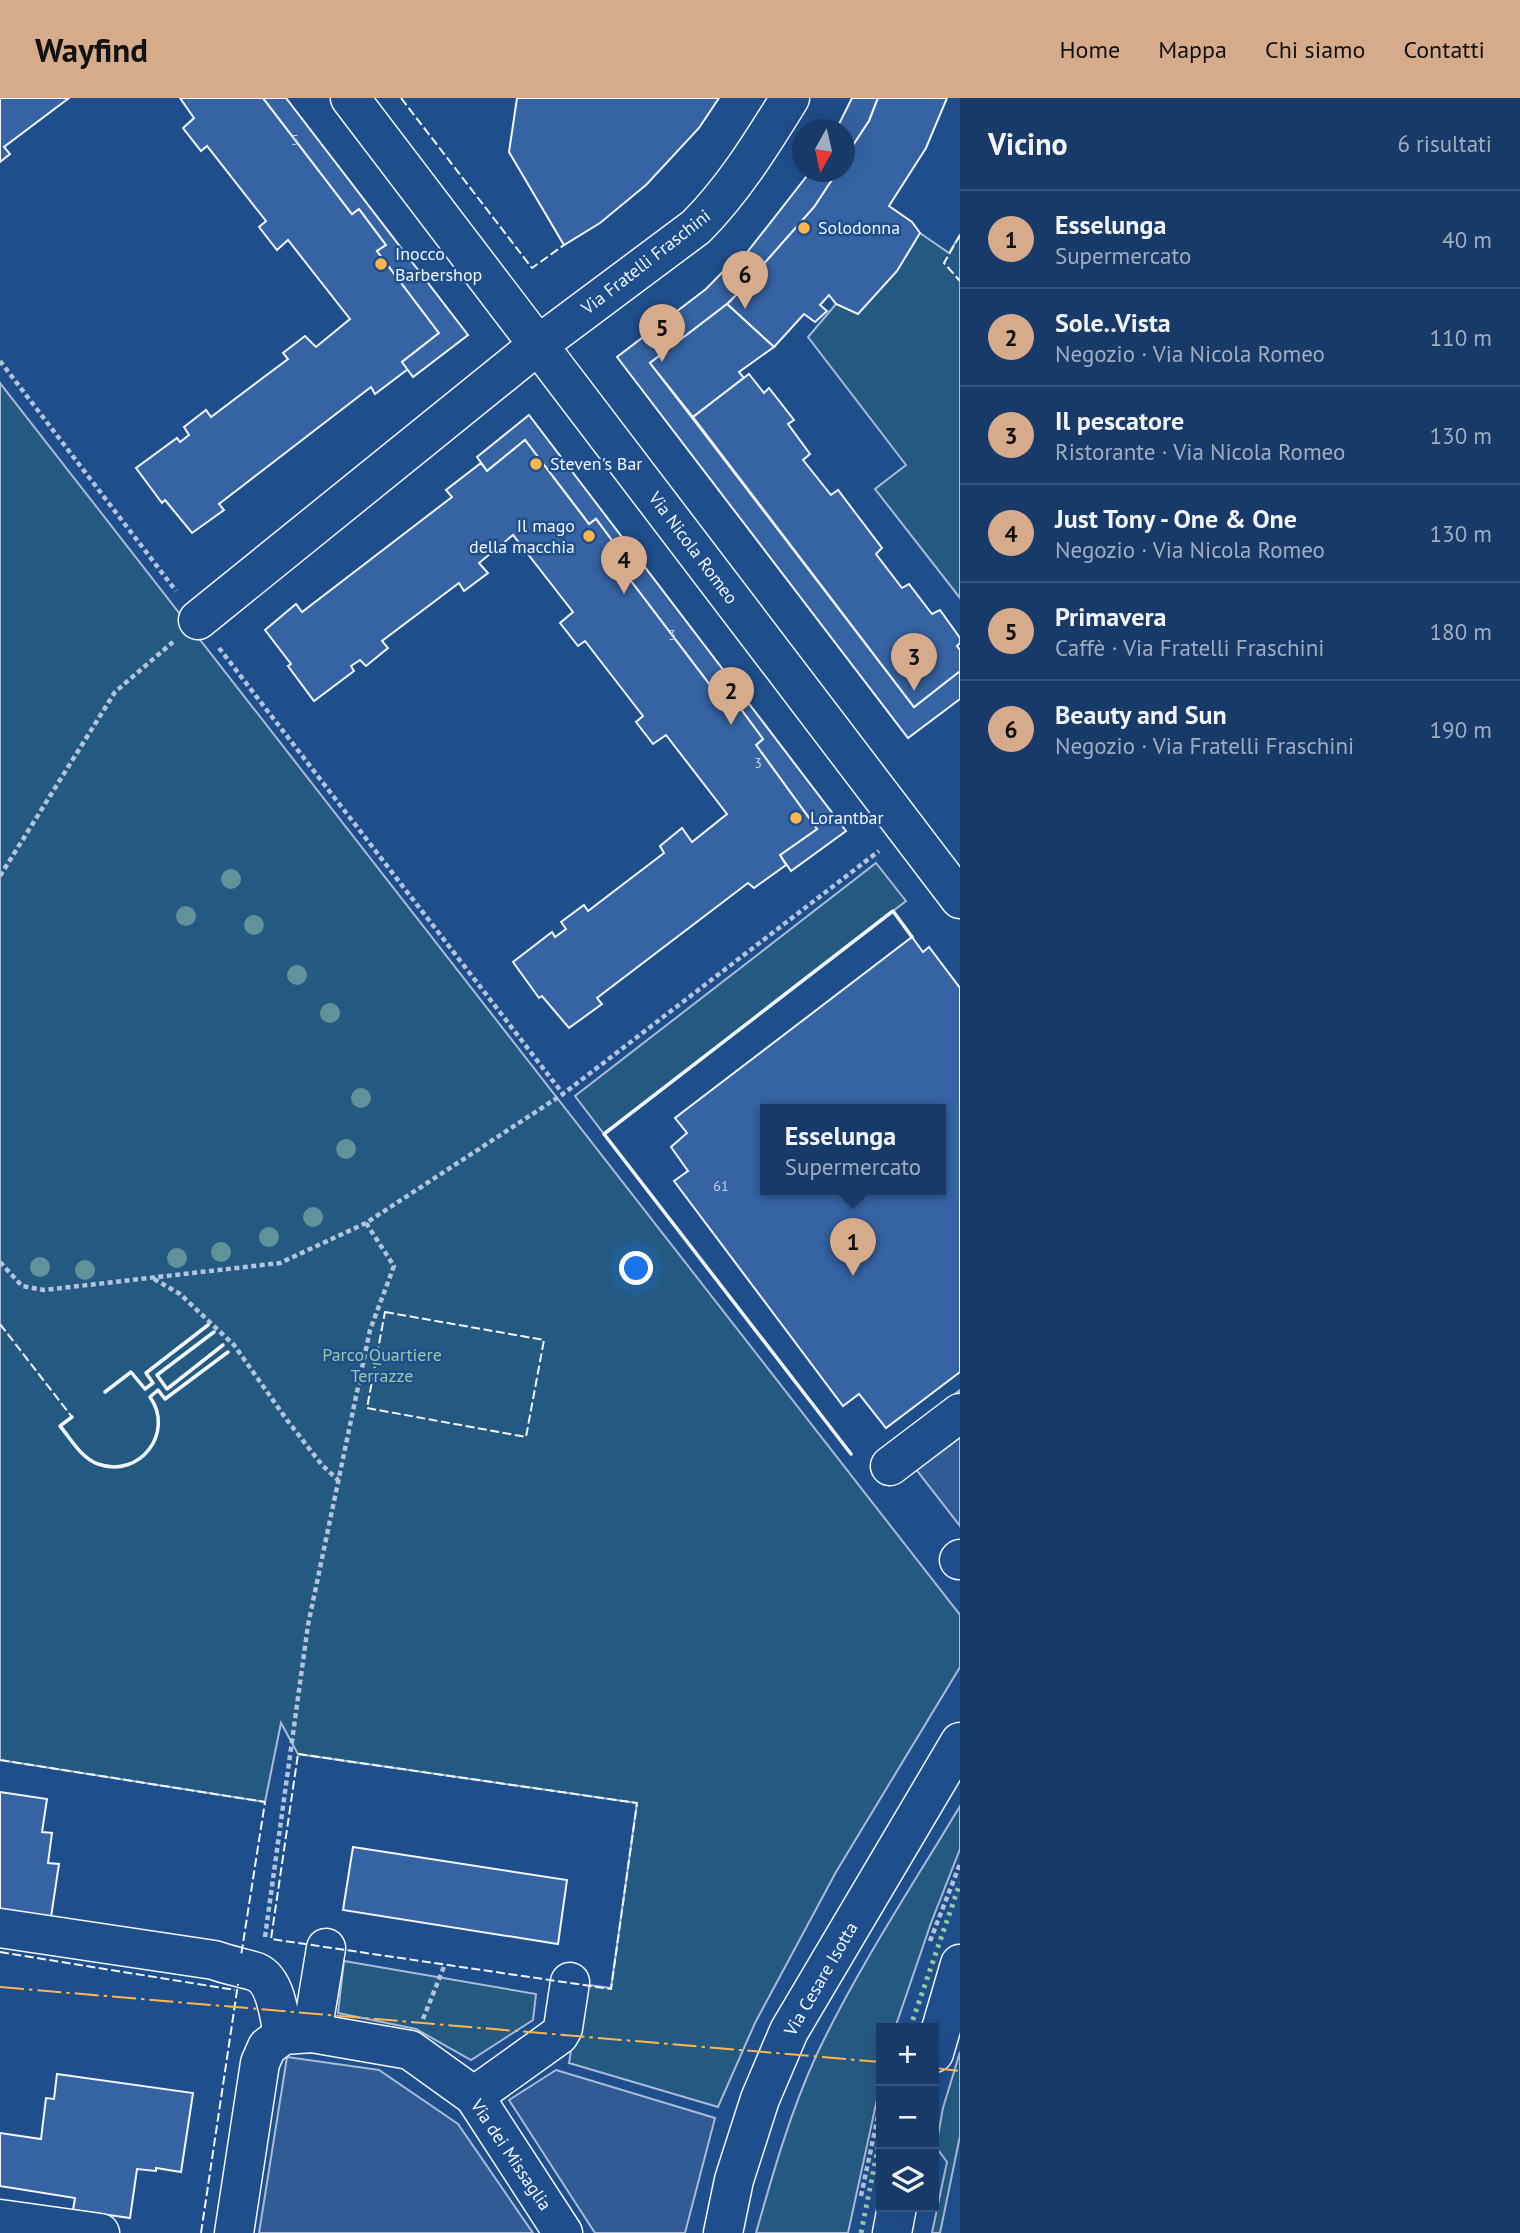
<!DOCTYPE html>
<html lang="it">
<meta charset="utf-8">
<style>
body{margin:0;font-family:"PT Sans",sans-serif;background:#244571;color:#f1f3f6}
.controls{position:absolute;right:21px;bottom:21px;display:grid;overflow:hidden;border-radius:0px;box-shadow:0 7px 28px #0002}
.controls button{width:63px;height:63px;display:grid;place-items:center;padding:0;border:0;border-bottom:2px solid #36547d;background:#173a69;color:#f1f3f6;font:35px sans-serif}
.compass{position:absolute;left:792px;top:21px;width:63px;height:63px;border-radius:50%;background:#173a69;box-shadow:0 7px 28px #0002;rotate:188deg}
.you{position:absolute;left:637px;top:1171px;width:24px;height:24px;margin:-18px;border:5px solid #fff;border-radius:50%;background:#1a73e8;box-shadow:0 0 0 10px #1a73e833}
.badge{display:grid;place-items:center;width:46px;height:46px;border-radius:50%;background:#d6ab8b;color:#111;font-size:23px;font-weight:700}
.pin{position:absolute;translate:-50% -58px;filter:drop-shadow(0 2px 4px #0008)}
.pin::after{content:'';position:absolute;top:37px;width:24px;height:21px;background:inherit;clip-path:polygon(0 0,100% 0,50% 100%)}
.popup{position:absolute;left:760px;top:1006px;width:186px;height:91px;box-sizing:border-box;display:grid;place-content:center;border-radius:0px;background:#173a69;filter:drop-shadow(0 2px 5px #0005);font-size:23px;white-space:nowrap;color:#9eadc0}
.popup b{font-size:26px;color:#f1f3f6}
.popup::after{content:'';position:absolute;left:50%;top:100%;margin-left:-14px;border:14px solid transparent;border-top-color:#173a69}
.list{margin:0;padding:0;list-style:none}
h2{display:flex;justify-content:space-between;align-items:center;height:91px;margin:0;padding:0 28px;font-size:30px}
h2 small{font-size:23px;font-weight:400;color:#9eadc0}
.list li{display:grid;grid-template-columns:46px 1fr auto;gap:21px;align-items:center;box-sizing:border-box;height:98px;padding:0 28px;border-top:2px solid #36547d}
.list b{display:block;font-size:26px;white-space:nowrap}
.list p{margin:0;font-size:23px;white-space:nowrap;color:#9eadc0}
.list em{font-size:23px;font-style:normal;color:#9eadc0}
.icon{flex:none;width:38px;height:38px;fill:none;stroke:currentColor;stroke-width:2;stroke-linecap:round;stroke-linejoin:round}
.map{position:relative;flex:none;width:960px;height:2135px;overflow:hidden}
header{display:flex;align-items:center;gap:42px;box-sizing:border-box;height:98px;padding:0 35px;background:#d6ab8b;color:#111}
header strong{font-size:33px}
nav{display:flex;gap:38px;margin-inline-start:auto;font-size:24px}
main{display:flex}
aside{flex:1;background:#173a69}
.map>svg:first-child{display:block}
</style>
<header>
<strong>Wayfind</strong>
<nav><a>Home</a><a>Mappa</a><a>Chi siamo</a><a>Contatti</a></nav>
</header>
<main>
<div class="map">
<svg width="960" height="2135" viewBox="0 0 960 2135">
<rect width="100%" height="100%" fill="#1f4e8c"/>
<!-- green -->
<g fill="#245a82" stroke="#a8bbd7" stroke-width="2">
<path d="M920 135 949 155 960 137V500L875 391 906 367 808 239 836 206Z"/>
<path d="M0 285 960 1517V1569L836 1774 755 1925 718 2009 569 1965 582 1886 611 1890 637 1705 298 1656 281 1625 265 1704 0 1662Z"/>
<path d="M876 765 906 803 604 1036 575 998Z"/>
<path d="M960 1708V1751L931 1825 895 1930H881V1983L848 2135H756C773 2075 790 2015 816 1958 857 1871 911 1790 960 1708Z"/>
<path d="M344 1863 536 1896 533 1922 471 1962 416 1931 338 1915Z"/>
<path d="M960 1954V2038L940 2135H932L947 2064 936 2049 943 2010Z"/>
</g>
<!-- parking -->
<g fill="#305b95" stroke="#a8bbd7" stroke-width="2">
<path d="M960 1292V1428L894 1343Z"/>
<path d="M287 1959 379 1972 458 2026 533 2135H259Z"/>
<path d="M556 1972 715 2020 685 2135H595L509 2002Z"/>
</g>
<!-- building -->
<g fill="#3563a3" stroke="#f2f6ff" stroke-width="2" fill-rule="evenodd">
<path d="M0 0H69L4 49 10 56 0 64Z"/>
<path d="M180 0H263L352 116 359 111 386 147 377 153 439 235 402 264 408 271 375 296 371 289 219 406 224 412 192 435 165 402 162 405 136 370 177 340 180 344 189 337 184 329 206 312 211 319 288 261 283 255 305 238 316 249 350 221 288 142 277 152 259 129 266 123 207 48 201 53 183 30 194 20Z"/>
<path d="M263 0H286L468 237 413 279 402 264 439 235 377 153 386 147 359 111 352 116Z"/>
<path d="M517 0H719L699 30 646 87 600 125 564 147 509 54Z"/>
<path d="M852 0H878L869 23 844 61V32H836Z"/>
<path d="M878 0H947L926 50 889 108 912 124 920 135 897 173 858 216 836 206 829 197 820 207 827 213 815 224 804 216 774 249 727 206 748 185 733 172 745 157 760 170 814 109 837 74H844V61L869 23Z"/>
<path d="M810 74H837L814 109 760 170 745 157Z"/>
<path d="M742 154 745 157 733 172 748 185 727 206 650 265 914 609 960 573V601L908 640 617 259 706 191Z"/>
<path d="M727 206 774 249 739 274 744 280 693 319 650 265Z"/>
<path d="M749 276 764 295 769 290 794 322 788 326 810 356 803 362 831 397 838 392 882 450 876 456 902 490 909 486 932 516 940 512 960 540V545L957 548 960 552V573L914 609 693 319Z"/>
<path d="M529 317 846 733 791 773 780 757 817 731 756 647 763 641 737 606 729 612 615 462 622 456 596 421 589 426 525 342 487 373 477 359Z"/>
<path d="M525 342 589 426 596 421 622 456 615 462 729 612 737 606 763 641 756 647 817 731 780 757 786 767 754 790 748 785 597 900 602 906 569 930 542 898 539 900 513 864 552 834 555 839 566 831 561 824 584 807 588 813 664 755 660 748 682 730 692 744 727 716 666 637 653 646 636 624 643 618 585 543 578 548 560 525 573 514 513 437 479 465 488 475 464 493 459 485 382 543 388 550 366 568 360 562 351 568 354 573 314 603 288 568 291 566 265 532 296 506 302 514 452 399 446 392 481 365 487 373Z"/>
<path d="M912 839 923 854 929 849 960 890V1274L886 1330 859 1296 843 1308 674 1083 688 1073 671 1049 687 1035 675 1020ZM766 1012H940V1092H766Z"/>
<path d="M0 1694 47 1701 42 1734 52 1735 48 1765 59 1766 51 1819 0 1811Z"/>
<path d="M353 1749 567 1782 558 1846 343 1812Z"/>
<path d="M57 1976 193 1995 181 2074 156 2070V2073L137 2071 130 2120 73 2112 75 2100 0 2088V2035L41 2041 46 2000 54 2001Z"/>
</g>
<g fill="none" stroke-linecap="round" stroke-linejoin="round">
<defs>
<g id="minor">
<path d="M350 0 960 801"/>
<path d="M198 522 538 247 696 129C734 91 762 45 790 0"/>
<path d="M890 1368 960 1315"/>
<path d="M959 1462 960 1461"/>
<path d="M0 1830 214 1862C227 1867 240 1869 253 1873 276 1879 279 1917 283 1937"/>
<path d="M312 1935 326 1850"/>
<path d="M474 1998 559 1937 563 1930 570 1884"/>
<path d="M0 2121 100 2135"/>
<path d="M234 2135 260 1965 267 1949 283 1937 312 1935 410 1952 474 1998 563 2135"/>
<path d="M723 2135 734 2082 760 2001 789 1933 960 1644"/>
</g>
<g id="major">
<path d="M934 1955 960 1866"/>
<path d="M892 2135 897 2109"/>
</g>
</defs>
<!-- minor casing -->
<use href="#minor" stroke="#f2f6ff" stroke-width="41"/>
<!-- major casing -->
<use href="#major" stroke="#f2f6ff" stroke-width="41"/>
<!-- path -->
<g stroke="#b3c4dc" stroke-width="4.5" stroke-dasharray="5 3.5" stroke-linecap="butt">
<path d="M0 263 176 493"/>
<path d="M219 550 563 996"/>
<path d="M0 778 115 594 173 544"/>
<path d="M0 1164 22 1188 44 1192 280 1165 366 1125"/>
<path d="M154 1181 180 1196 234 1247 287 1322 322 1367 338 1382"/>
<path d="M265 1839 308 1527 370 1232 394 1168 366 1125 563 996 879 753"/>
<path d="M930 1843 960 1766"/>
<path d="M423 1921 445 1866"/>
<path d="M861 2098 881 2004"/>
</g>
<!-- minor -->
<use href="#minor" stroke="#1f4e8c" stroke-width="38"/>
<!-- major -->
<use href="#major" stroke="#1f4e8c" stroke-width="38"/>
<!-- hedge -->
<g stroke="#97c8a6" stroke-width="5" stroke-dasharray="3.5 5" stroke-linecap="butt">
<path d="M910 1930 960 1785"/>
<path d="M861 2135 881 2035"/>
</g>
<!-- fence -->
<g stroke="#f2f6ff" stroke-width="2" stroke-dasharray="9 3.5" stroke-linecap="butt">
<path d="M401 0 532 170 564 147"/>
<path d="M960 137 944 165 960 183"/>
<path d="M385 1214 544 1242 526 1339 367 1310Z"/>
<path d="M0 1226 72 1319"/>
<path d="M298 1656 637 1705 611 1891 271 1841Z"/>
<path d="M0 1662 265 1704 241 1858"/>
<path d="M0 1854 235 1892"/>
<path d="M201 2135 238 1886"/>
</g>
<!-- wall -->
<g stroke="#f2f6ff" stroke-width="3.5">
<path d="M214 1234 157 1277 167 1291 223 1247"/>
<path d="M105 1294 131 1274 145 1291 153 1285 146 1275 208 1227"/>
<path d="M72 1319 60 1328C71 1341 82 1361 98 1366 140 1381 175 1334 150 1299L158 1292 165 1301 228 1254"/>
<path d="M851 1356 604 1036 893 813 912 839"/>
</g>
<!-- power -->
<g stroke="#ffb74d" stroke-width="2" stroke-dasharray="24 5 3.5 5" stroke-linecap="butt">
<path d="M0 1889 881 1964"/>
<path d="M934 1970 960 1973"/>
</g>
</g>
<!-- trees -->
<g fill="#61919a">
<circle cx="231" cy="781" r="10"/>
<circle cx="186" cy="818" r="10"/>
<circle cx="254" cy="827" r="10"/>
<circle cx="297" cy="877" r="10"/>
<circle cx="330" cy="915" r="10"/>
<circle cx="361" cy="1000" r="10"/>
<circle cx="346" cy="1051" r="10"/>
<circle cx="313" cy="1119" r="10"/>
<circle cx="269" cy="1139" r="10"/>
<circle cx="221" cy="1154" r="10"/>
<circle cx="177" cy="1160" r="10"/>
<circle cx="40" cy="1169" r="10"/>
<circle cx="85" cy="1172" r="10"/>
</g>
<!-- markers -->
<g fill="#ffb74d" stroke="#1f4e8c" stroke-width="2.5">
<circle cx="804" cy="130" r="7"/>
<circle cx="381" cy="166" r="7"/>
<circle cx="536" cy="366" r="7"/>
<circle cx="589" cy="438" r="7"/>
<circle cx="796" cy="720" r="7"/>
</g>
<g text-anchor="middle" stroke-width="5" stroke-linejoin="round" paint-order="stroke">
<!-- number labels -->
<g font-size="14" fill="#c3d1e8">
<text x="295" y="47">5</text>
<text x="672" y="542">3</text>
<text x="758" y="670">3</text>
<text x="721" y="1093">61</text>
</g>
<!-- poi labels -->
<g font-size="18" fill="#f2f6ff" stroke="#1f4e8c" text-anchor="start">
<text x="818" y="136">Solodonna</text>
<text x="395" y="162">Inocco<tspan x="395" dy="21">Barbershop</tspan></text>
<text x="550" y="372">Steven's Bar</text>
<text x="575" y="434" text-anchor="end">Il mago<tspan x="575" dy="21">della macchia</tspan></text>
<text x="810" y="726">Lorantbar</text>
</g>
<!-- street labels -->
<g font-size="18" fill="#f2f6ff" stroke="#1f4e8c">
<text transform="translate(646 164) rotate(-38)" y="6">Via Fratelli Fraschini</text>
<text transform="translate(693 450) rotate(53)" y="6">Via Nicola Romeo</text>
<text transform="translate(821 1881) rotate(-60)" y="6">Via Cesare Isotta</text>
<text transform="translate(511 2057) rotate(56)" y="6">Via dei Missaglia</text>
</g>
<!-- park labels -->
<g font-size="18" fill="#97c8a6" stroke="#1f4e8c">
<text x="382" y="1263">Parco Quartiere<tspan x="382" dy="21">Terrazze</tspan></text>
</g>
</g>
</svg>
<div class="controls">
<button>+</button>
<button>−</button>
<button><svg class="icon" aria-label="layers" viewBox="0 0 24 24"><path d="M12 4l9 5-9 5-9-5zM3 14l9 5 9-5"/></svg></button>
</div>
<svg class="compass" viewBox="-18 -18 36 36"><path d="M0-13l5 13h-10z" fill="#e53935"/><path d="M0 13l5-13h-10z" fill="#9eadc0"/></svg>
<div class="you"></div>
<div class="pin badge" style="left:853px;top:1178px">1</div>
<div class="popup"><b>Esselunga</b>Supermercato</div>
<div class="pin badge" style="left:731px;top:627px">2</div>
<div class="pin badge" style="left:914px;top:593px">3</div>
<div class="pin badge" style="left:624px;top:496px">4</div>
<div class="pin badge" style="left:662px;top:264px">5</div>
<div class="pin badge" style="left:745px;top:211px">6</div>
</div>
<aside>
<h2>Vicino<small>6 risultati</small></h2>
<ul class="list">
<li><span class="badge">1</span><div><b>Esselunga</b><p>Supermercato</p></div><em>40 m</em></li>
<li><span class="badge">2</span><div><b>Sole..Vista</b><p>Negozio · Via Nicola Romeo</p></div><em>110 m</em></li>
<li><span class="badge">3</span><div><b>Il pescatore</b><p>Ristorante · Via Nicola Romeo</p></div><em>130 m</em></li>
<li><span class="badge">4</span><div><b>Just Tony - One &amp; One</b><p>Negozio · Via Nicola Romeo</p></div><em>130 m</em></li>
<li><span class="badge">5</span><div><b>Primavera</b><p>Caffè · Via Fratelli Fraschini</p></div><em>180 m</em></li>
<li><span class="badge">6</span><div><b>Beauty and Sun</b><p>Negozio · Via Fratelli Fraschini</p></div><em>190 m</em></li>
</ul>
</aside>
</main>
